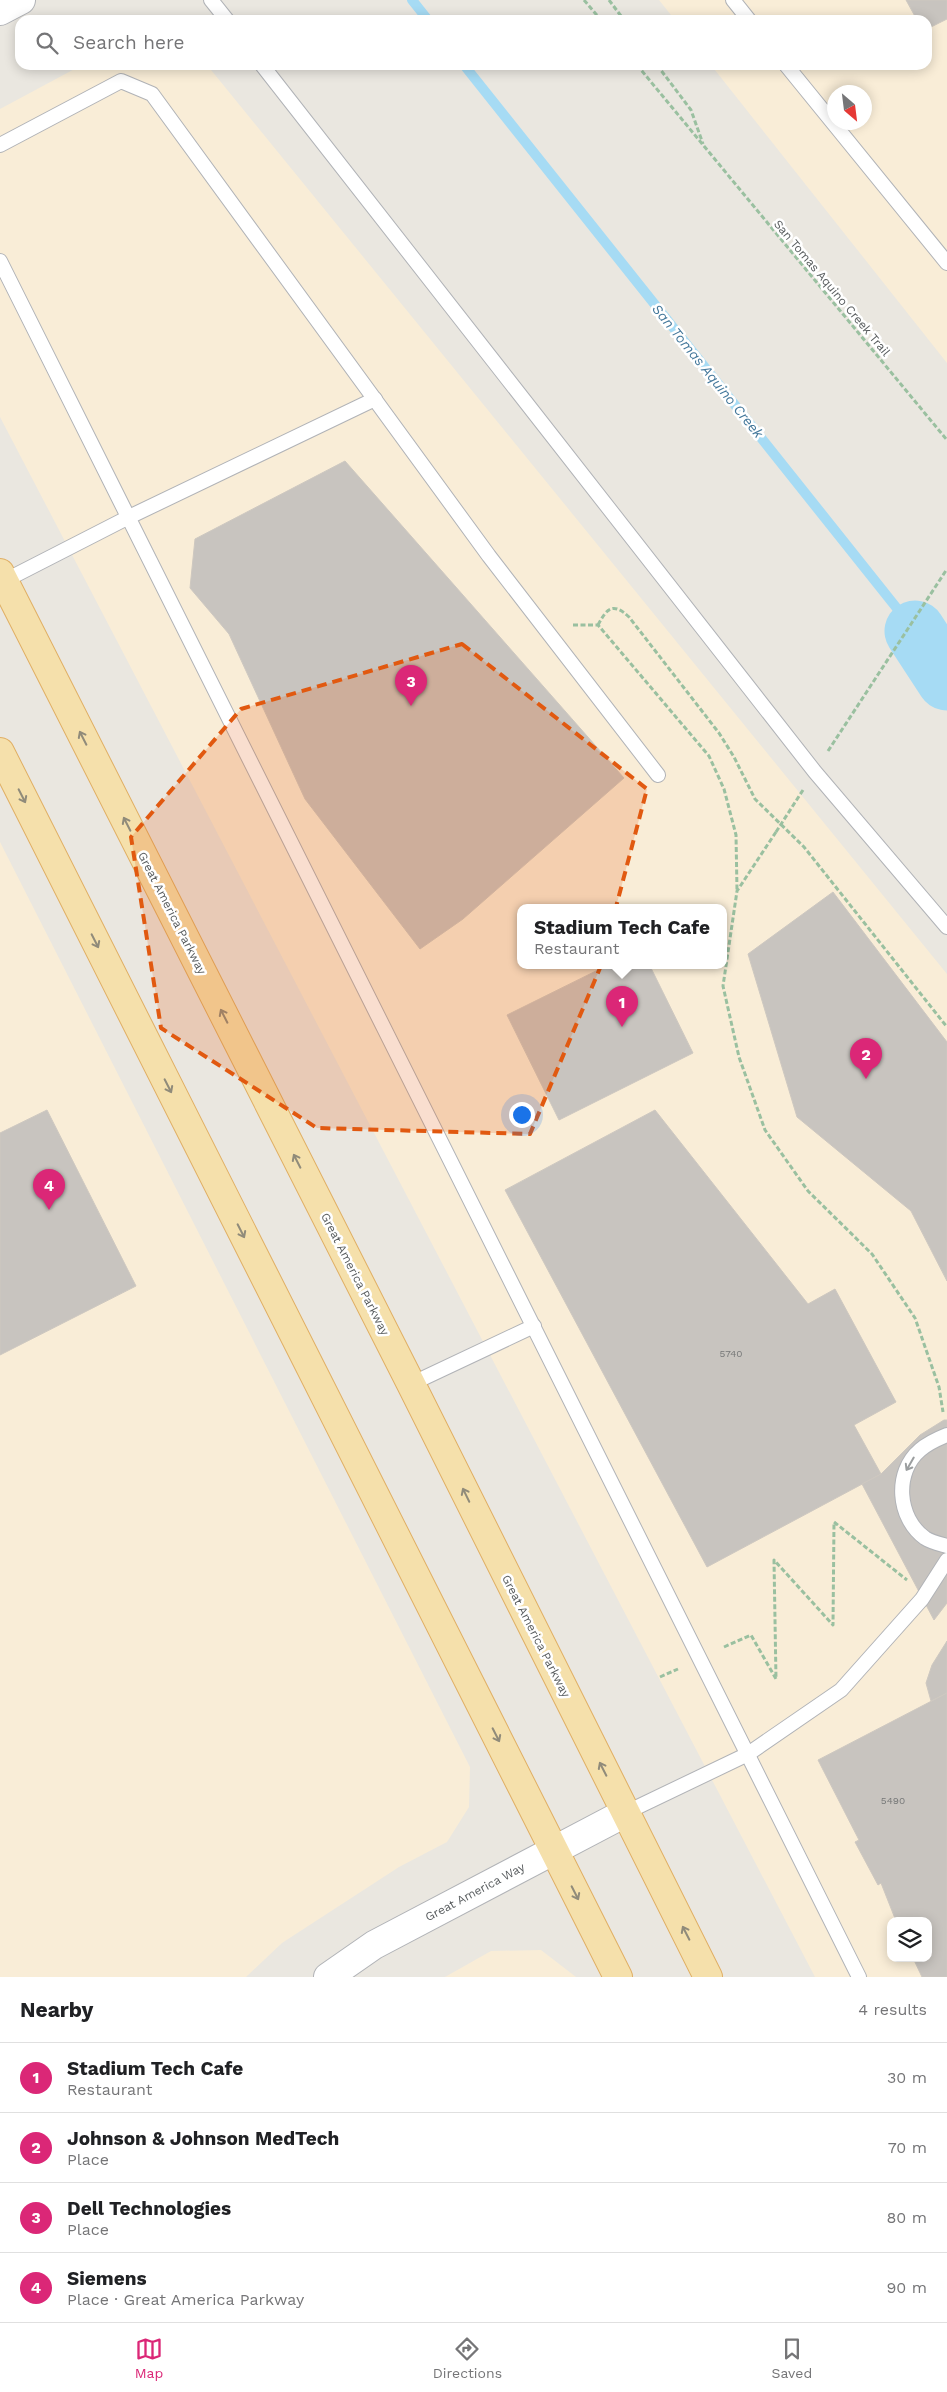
<!DOCTYPE html>
<meta charset="utf-8">
<style>
body{margin:0;font-family:"Work Sans",sans-serif;background:#f2f2f2;color:#202124}
.controls{position:absolute;right:15px;bottom:15px;display:grid;overflow:hidden;border-radius:10px;box-shadow:0 2px 12px #0003}
.controls button{width:45px;height:45px;display:grid;place-items:center;padding:0;border:0;border-bottom:1px solid #e0e0e0;background:#fff;color:#202124;font:25px sans-serif}
.compass{position:absolute;left:827px;top:85px;width:45px;height:45px;border-radius:50%;background:#fff;box-shadow:0 2px 12px #0003;rotate:152deg}
.you{position:absolute;left:521px;top:1114px;width:18px;height:18px;margin:-12px;border:4px solid #fff;border-radius:50%;background:#1a73e8;box-shadow:0 0 0 8px #1a73e833}
.badge{display:grid;place-items:center;width:32px;height:32px;border-radius:50%;background:#db2777;color:#fff;font-size:16px;font-weight:700}
.pin{position:absolute;translate:-50% -41px;filter:drop-shadow(0 1px 2px #0008)}
.pin::after{content:'';position:absolute;top:26px;width:18px;height:15px;background:inherit;clip-path:polygon(0 0,100% 0,50% 100%)}
.popup{position:absolute;left:517px;top:904px;width:210px;height:65px;box-sizing:border-box;display:grid;place-content:center;border-radius:10px;background:#fff;filter:drop-shadow(0 1px 4px #0005);font-size:16px;white-space:nowrap;color:#757577}
.popup b{font-size:19px;color:#202124}
.popup::after{content:'';position:absolute;left:50%;top:100%;margin-left:-10px;border:10px solid transparent;border-top-color:#fff}
.list{margin:0;padding:0;list-style:none}
h2{display:flex;justify-content:space-between;align-items:center;height:65px;margin:0;padding:0 20px;font-size:21px}
h2 small{font-size:16px;font-weight:400;color:#757577}
.list li{display:grid;grid-template-columns:32px 1fr auto;gap:15px;align-items:center;box-sizing:border-box;height:70px;padding:0 20px;border-top:1px solid #e0e0e0}
.list b{display:block;font-size:19px;white-space:nowrap}
.list p{margin:0;font-size:16px;white-space:nowrap;color:#757577}
.list em{font-size:16px;font-style:normal;color:#757577}
.icon{flex:none;width:28px;height:28px;fill:none;stroke:currentColor;stroke-width:2;stroke-linecap:round;stroke-linejoin:round}
.map{position:relative;flex:none;width:947px;height:1977px;overflow:hidden}
.search{position:absolute;background:#fff;box-shadow:0 2px 12px #0003;left:15px;right:15px;top:15px;height:55px;display:flex;align-items:center;gap:12px;box-sizing:border-box;padding:0 18px;border-radius:15px;color:#757577;font-size:19px}
.sheet{height:345px;background:#fff}
nav{display:flex;justify-content:space-around;align-items:center;box-sizing:border-box;height:70px;border-top:1px solid #e0e0e0;background:#fff;font-size:14px;color:#757577}
nav a{display:grid;justify-items:center;gap:2px}
nav .on{color:#db2777}
.map>svg:first-child{display:block}
</style>
<div class="map">
<svg width="947" height="1977" viewBox="0 0 947 1977">
<rect width="100%" height="100%" fill="#eae7e0"/>
<!-- commercial -->
<g fill="#f9edd7" fill-rule="evenodd">
<path d="M659 0H947V363L711 65H927V20H675ZM834 92H864V122H834Z"/>
<path d="M82 65H207L947 974V1977H815L0 417V109ZM521 908H723V966H521ZM891 1921H928V1958H891Z"/>
<path d="M0 842 470 1767 469 1807 447 1842 399 1867 282 1943 246 1977H0Z"/>
<path d="M541 1950 576 1977H445L491 1951Z"/>
</g>
<g fill="none" stroke-linecap="round" stroke-linejoin="round">
<!-- stream -->
<g stroke="#a6dbf4" stroke-width="10">
<path d="M412 0 428 20"/>
<path d="M464 65 915 631"/>
</g>
<!-- river -->
<path stroke="#a6dbf4" stroke-width="61" d="M915 631 947 680"/>
</g>
<!-- building -->
<g fill="#c8c4bf" stroke="#cec8c0">
<path d="M906 0H947V19L927 29V20H917Z"/>
<path d="M345 461 624 778 463 919 420 949 305 799 229 634 190 588 195 539Z"/>
<path d="M833 892 947 1042V1281L911 1211 797 1117 748 954Z"/>
<path d="M606 966H650L693 1053 559 1120 507 1015Z"/>
<path d="M47 1110 136 1286 0 1355V1133Z"/>
<path d="M655 1110 808 1304 835 1289 896 1402 854 1425 881 1474 707 1567 505 1190Z"/>
<path d="M944 1420H947V1603L934 1620 862 1484 881 1474 920 1435Z"/>
<path d="M947 1641V1693L931 1701 926 1683 932 1665Z"/>
<path d="M947 1693V1977H922L913 1958H928V1921H896L881 1883 878 1885 855 1842 859 1840 818 1760Z"/>
</g>
<g fill="none" stroke-linecap="round" stroke-linejoin="round">
<defs>
<g id="service">
<path d="M211 0 227 20"/>
<path d="M733 0 749 20"/>
<path d="M262 65 815 772 947 927"/>
<path d="M786 65 947 263"/>
<path d="M0 145 121 81 152 94 489 556 658 775"/>
<path d="M0 261 859 1977"/>
<path d="M4 581 129 517 375 399"/>
<path d="M411 1384 534 1326"/>
<path d="M947 1435C937 1439 928 1443 920 1450 894 1472 897 1518 925 1538 931 1542 940 1544 947 1546"/>
<path d="M625 1813 748 1754 841 1690 922 1599 947 1560"/>
</g>
<g id="tertiary">
<path d="M0 11 21 0"/>
<path d="M328 1977 374 1945 625 1813"/>
</g>
<g id="primary">
<path d="M0 573 411 1384 708 1977"/>
<path d="M0 752 618 1977"/>
</g>
</defs>
<!-- service casing -->
<use href="#service" stroke="#b1b3b7" stroke-width="16"/>
<!-- tertiary casing -->
<use href="#tertiary" stroke="#b1b3b7" stroke-width="30"/>
<!-- primary casing -->
<use href="#primary" stroke="#e0af64" stroke-width="30"/>
<!-- path -->
<g stroke="#9ac0a0" stroke-width="3" stroke-dasharray="5 2.5" stroke-linecap="butt">
<path d="M584 0 601 20"/>
<path d="M609 0 624 20"/>
<path d="M637 65 947 440"/>
<path d="M657 65 691 110 703 144"/>
<path d="M573 625H598L709 756 724 789 736 835 737 890"/>
<path d="M598 625C607 608 613 602 629 617L719 733 734 757 755 799 804 847 947 1027"/>
<path d="M828 751 947 569"/>
<path d="M776 832 737 891 723 986 739 1057 765 1130 808 1191 872 1254 915 1318 939 1387 943 1412"/>
<path d="M724 1647 751 1635 776 1679 774 1560 833 1625 834 1522 907 1580"/>
<path d="M660 1677 678 1669"/>
</g>
<!-- service -->
<use href="#service" stroke="#fff" stroke-width="14"/>
<!-- tertiary -->
<use href="#tertiary" stroke="#fff" stroke-width="28"/>
<!-- primary -->
<use href="#primary" stroke="#f5e0ab" stroke-width="28"/>
<!-- path-bridge -->
<path stroke="#9ac0a0" stroke-width="3" stroke-dasharray="5 2.5" stroke-linecap="butt" d="M776 832 803 790"/>
</g>
<!-- one-way arrows -->
<defs><path id="oneway-shaft" d="M-6 0H5M1.5-3L5.5 0L1.5 3" fill="none" stroke-width="1.6" stroke-linecap="round" stroke-linejoin="round" transform="scale(1.25)"/></defs>
<g stroke="#908b7a">
<use href="#oneway-shaft" transform="translate(83 738) rotate(-117)"/>
<use href="#oneway-shaft" transform="translate(22 796) rotate(63)"/>
<use href="#oneway-shaft" transform="translate(127 824) rotate(-117)"/>
<use href="#oneway-shaft" transform="translate(95 941) rotate(63)"/>
<use href="#oneway-shaft" transform="translate(224 1016) rotate(-117)"/>
<use href="#oneway-shaft" transform="translate(168 1086) rotate(63)"/>
<use href="#oneway-shaft" transform="translate(297 1161) rotate(-117)"/>
<use href="#oneway-shaft" transform="translate(241 1231) rotate(63)"/>
<use href="#oneway-shaft" transform="translate(466 1495) rotate(-116)"/>
<use href="#oneway-shaft" transform="translate(496 1735) rotate(63)"/>
<use href="#oneway-shaft" transform="translate(603 1769) rotate(-117)"/>
<use href="#oneway-shaft" transform="translate(575 1893) rotate(63)"/>
<use href="#oneway-shaft" transform="translate(686 1933) rotate(-117)"/>
</g>
<use stroke="#9b9e9f" href="#oneway-shaft" transform="translate(910 1464) rotate(120)"/>
<!-- marked area -->
<path fill="#e15910" fill-opacity="0.2" stroke="#e15910" stroke-width="4" stroke-dasharray="10 6" stroke-linejoin="round" d="M462 644 647 789 600 968 530 1134 317 1128 161 1028 131 837 241 709Z"/>
<g text-anchor="middle" stroke-width="5" stroke-linejoin="round" paint-order="stroke">
<!-- number labels -->
<g font-size="10" fill="#757777">
<text x="731" y="1357">5740</text>
<text x="893" y="1804">5490</text>
</g>
<!-- street labels -->
<g font-size="12" fill="#595d5f" stroke="#fff">
<text transform="translate(832 288) rotate(50)" y="4">San Tomas Aquino Creek Trail</text>
<text transform="translate(172 913) rotate(63)" y="4">Great America Parkway</text>
<text transform="translate(355 1274) rotate(63)" y="4">Great America Parkway</text>
<text transform="translate(536 1636) rotate(63)" y="4">Great America Parkway</text>
<text transform="translate(475 1892) rotate(-28)" y="4">Great America Way</text>
</g>
<!-- water labels -->
<g font-size="14" font-style="italic" fill="#44789b" stroke="#fff">
<text transform="translate(708 371) rotate(51)" y="5">San Tomas Aquino Creek</text>
</g>
</g>
</svg>
<div class="controls">
<button><svg class="icon" aria-label="layers" viewBox="0 0 24 24"><path d="M12 4l9 5-9 5-9-5zM3 14l9 5 9-5"/></svg></button>
</div>
<svg class="compass" viewBox="-18 -18 36 36"><path d="M0-13l5 13h-10z" fill="#e53935"/><path d="M0 13l5-13h-10z" fill="#757577"/></svg>
<div class="you"></div>
<div class="pin badge" style="left:622px;top:1027px">1</div>
<div class="popup"><b>Stadium Tech Cafe</b>Restaurant</div>
<div class="pin badge" style="left:866px;top:1079px">2</div>
<div class="pin badge" style="left:411px;top:706px">3</div>
<div class="pin badge" style="left:49px;top:1210px">4</div>
<div class="search"><svg class="icon" aria-label="search" viewBox="0 0 24 24"><circle cx="10" cy="10" r="6"/><path d="M15 15l6 6"/></svg>Search here</div>
</div>
<section class="sheet">
<h2>Nearby<small>4 results</small></h2>
<ul class="list">
<li><span class="badge">1</span><div><b>Stadium Tech Cafe</b><p>Restaurant</p></div><em>30 m</em></li>
<li><span class="badge">2</span><div><b>Johnson &amp; Johnson MedTech</b><p>Place</p></div><em>70 m</em></li>
<li><span class="badge">3</span><div><b>Dell Technologies</b><p>Place</p></div><em>80 m</em></li>
<li><span class="badge">4</span><div><b>Siemens</b><p>Place · Great America Parkway</p></div><em>90 m</em></li>
</ul>
</section>
<nav>
<a class="on"><svg class="icon" aria-label="map" viewBox="0 0 24 24"><path d="M3 6l6-2 6 2 6-2v14l-6 2-6-2-6 2zM9 4v14M15 6v14"/></svg>Map</a>
<a><svg class="icon" aria-label="directions" viewBox="0 0 24 24"><path d="M12 3l9 9-9 9-9-9zM9 14v-3h6M13 9l2 2-2 2"/></svg>Directions</a>
<a><svg class="icon" aria-label="saved" viewBox="0 0 24 24"><path d="M7 4h10v16l-5-4-5 4z"/></svg>Saved</a>
</nav>
